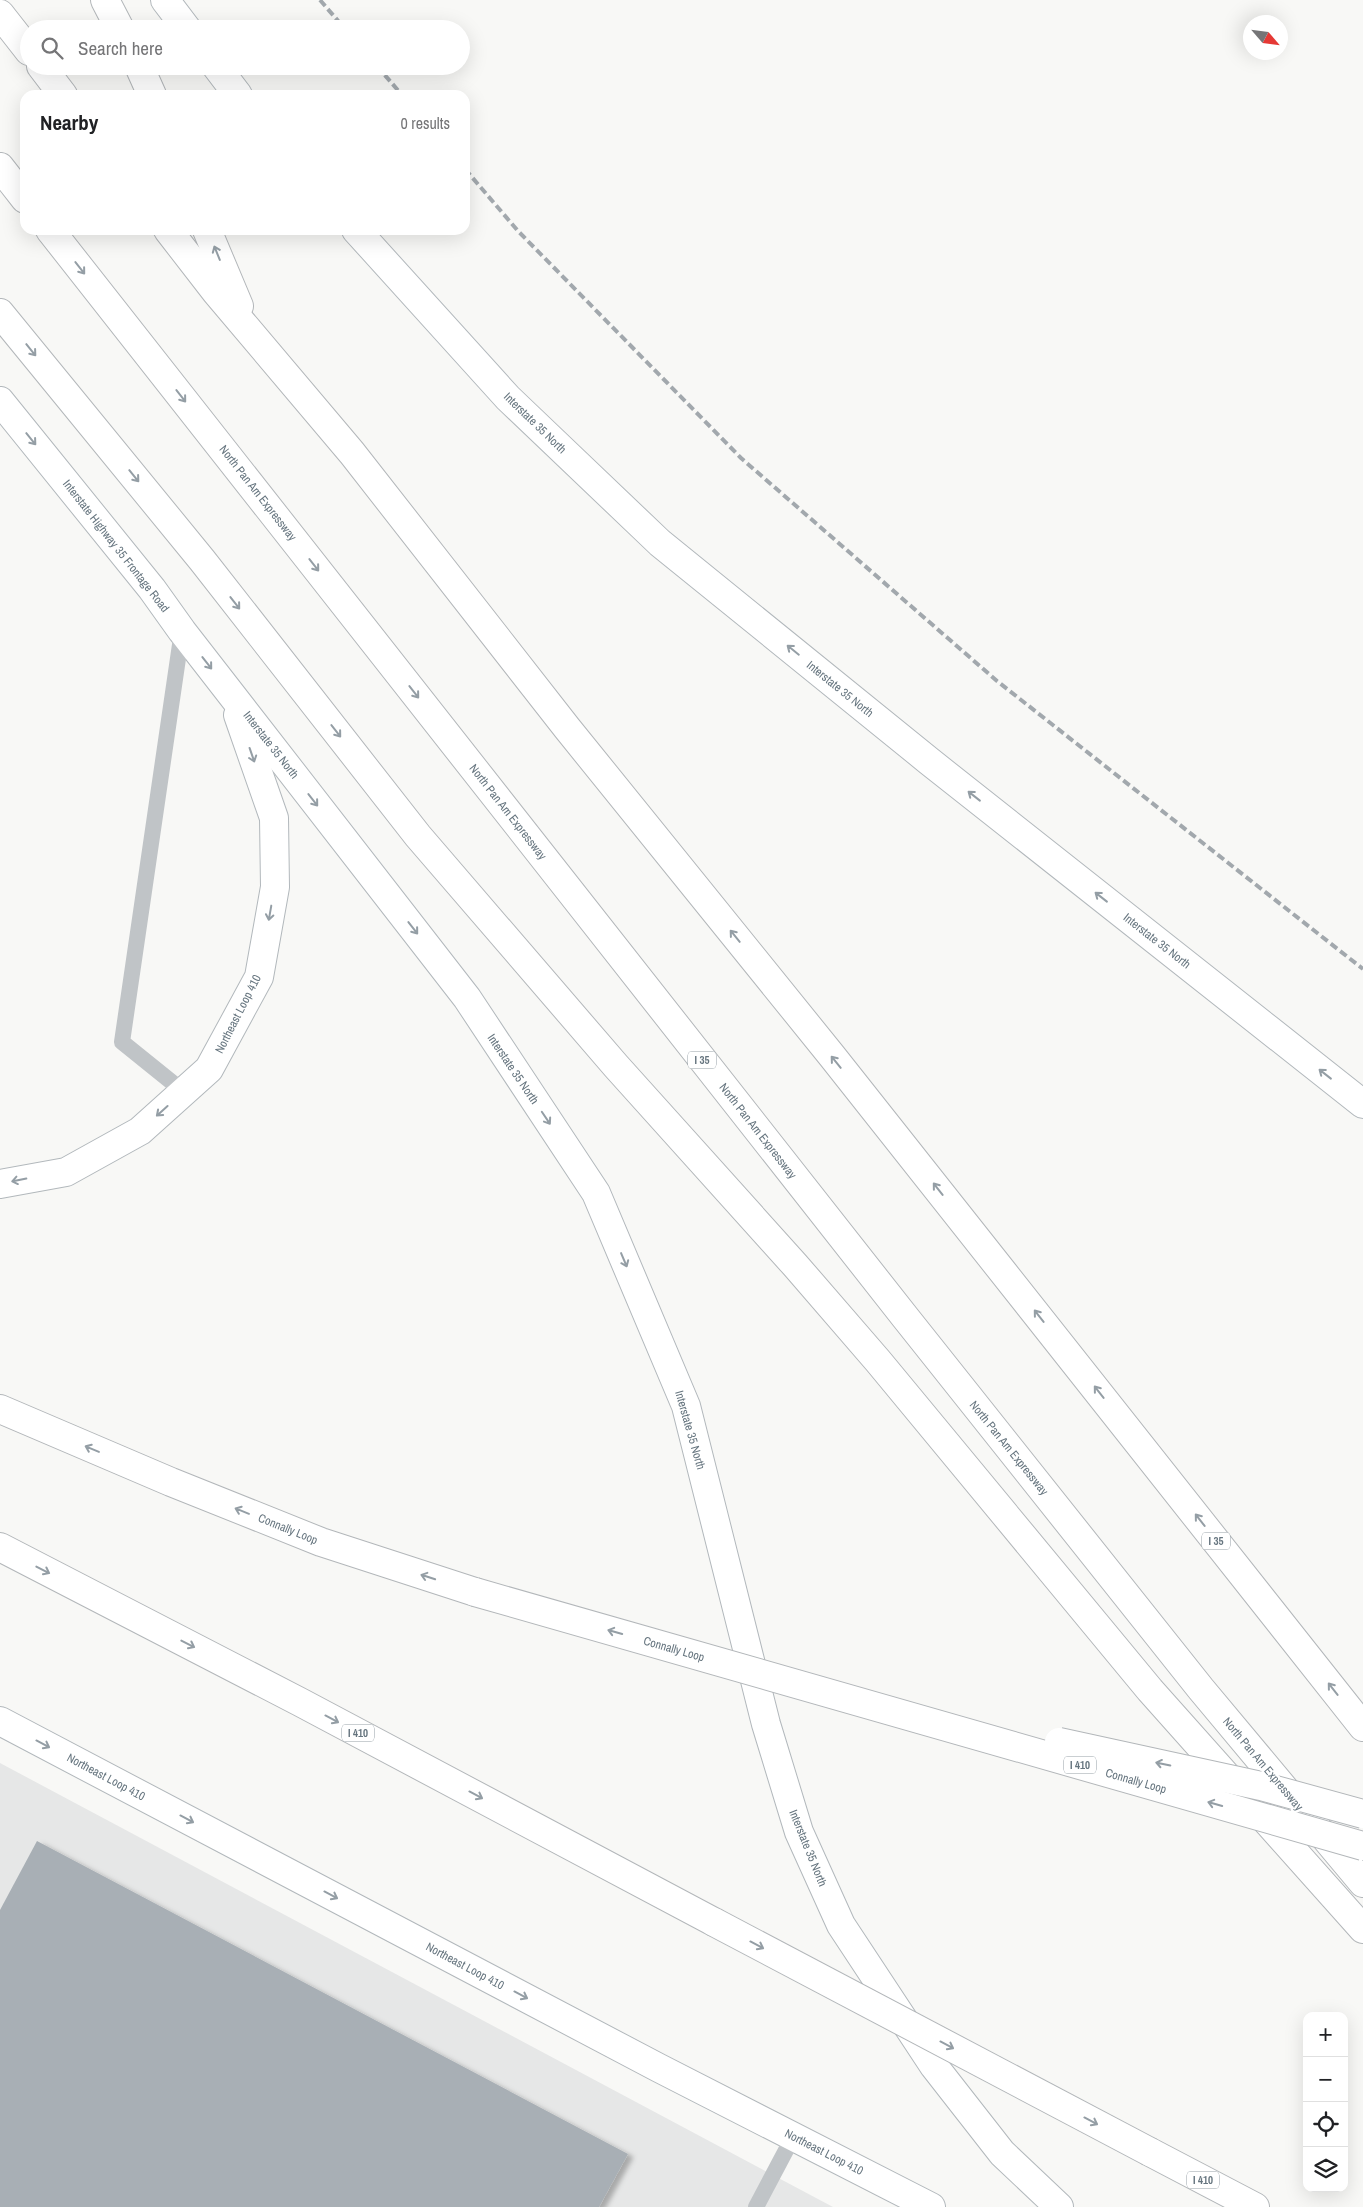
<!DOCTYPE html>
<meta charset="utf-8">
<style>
body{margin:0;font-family:"Archivo Narrow",sans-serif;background:#f2f2f2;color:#202124}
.controls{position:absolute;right:15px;bottom:15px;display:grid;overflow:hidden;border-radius:10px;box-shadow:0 5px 20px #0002}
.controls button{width:45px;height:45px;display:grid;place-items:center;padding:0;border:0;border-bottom:1px solid #e0e0e0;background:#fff;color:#202124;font:25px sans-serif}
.compass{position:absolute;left:1243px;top:15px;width:45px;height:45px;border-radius:50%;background:#fff;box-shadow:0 5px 20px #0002;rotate:118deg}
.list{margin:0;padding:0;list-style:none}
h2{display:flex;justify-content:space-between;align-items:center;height:65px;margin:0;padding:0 20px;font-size:21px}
h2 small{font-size:16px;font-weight:400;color:#757577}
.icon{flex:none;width:28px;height:28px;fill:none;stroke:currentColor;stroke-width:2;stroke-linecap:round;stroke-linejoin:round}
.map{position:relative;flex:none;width:1363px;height:2207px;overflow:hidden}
.search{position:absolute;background:#fff;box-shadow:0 5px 20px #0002;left:20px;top:20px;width:450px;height:55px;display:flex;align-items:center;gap:12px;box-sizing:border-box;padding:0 18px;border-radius:28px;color:#757577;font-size:19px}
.panel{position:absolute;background:#fff;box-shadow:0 5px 20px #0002;left:20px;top:90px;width:450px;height:145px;border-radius:15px}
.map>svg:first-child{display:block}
</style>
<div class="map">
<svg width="1363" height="2207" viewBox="0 0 1363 2207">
<defs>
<filter id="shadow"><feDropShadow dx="5.5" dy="3" stdDeviation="2.5" flood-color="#0004"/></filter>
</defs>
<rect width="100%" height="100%" fill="#f8f8f6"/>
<!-- built -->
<path fill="#e6e7e7" d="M0 1763 833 2207H0Z"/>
<!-- building -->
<path fill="#a8afb5" filter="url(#shadow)" d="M37 1841 628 2154 599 2207H0V1910Z"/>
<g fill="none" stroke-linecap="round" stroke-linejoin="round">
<defs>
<g id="secondary">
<path d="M165 0 187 29"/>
<path d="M216 66 238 95"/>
<path d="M356 230 508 398 660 543 929 761 1363 1104"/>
<path d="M0 401 152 589 182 631 467 998 596 1193 686 1406 766 1724 799 1832 841 1925 934 2066 1002 2153 1059 2207"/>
<path d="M0 1184 66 1172 140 1131 209 1069 259 977 275 887 274 818 238 715"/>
<path d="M0 1721 659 2068 931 2207"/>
</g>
<g id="motorway">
<path d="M105 0 120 29"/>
<path d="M0 14 29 51"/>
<path d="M41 66 63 95"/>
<path d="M139 66 152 95"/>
<path d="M0 167 25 199"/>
<path d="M50 230 905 1317 1201 1689 1363 1883"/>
<path d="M168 230 216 292 352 453 567 728 832 1056 1363 1727"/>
<path d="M207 230 239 306"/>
<path d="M0 313 202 560 418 836 616 1066 795 1265 878 1361 1150 1690 1363 1929"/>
<path d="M0 1409 171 1482 321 1542 475 1592"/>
<path d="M0 1547 300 1702 714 1922"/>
<path d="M1150 2152 1255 2207"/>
</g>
</defs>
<!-- secondary casing -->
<use href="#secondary" stroke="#b2b8bc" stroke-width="30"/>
<!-- motorway casing -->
<use href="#motorway" stroke="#b3b7ba" stroke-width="30"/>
<!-- service -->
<g stroke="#c0c4c7" stroke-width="16">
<path d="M182 631 122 1042 184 1092"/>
<path d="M756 2207 793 2137"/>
</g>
<!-- secondary -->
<use href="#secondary" stroke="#fff" stroke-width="28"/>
<!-- motorway -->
<use href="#motorway" stroke="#fff" stroke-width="28"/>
<!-- rail -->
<g stroke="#a2a8ad" stroke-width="4" stroke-dasharray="8 4" stroke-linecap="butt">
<path d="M320 0 345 29"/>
<path d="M377 66 402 95"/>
<path d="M465 169 518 231 741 458 997 681 1363 969"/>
</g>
<defs>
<g id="motorway-bridge">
<path d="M475 1592 1363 1846"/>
<path d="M1059 1742 1261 1786 1363 1814"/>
<path d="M714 1922 1150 2152"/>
</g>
</defs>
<!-- motorway-bridge casing -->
<use href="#motorway-bridge" stroke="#b3b7ba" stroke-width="30" stroke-linecap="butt"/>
<!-- motorway-bridge -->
<use href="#motorway-bridge" stroke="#fff" stroke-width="28"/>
</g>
<!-- one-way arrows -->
<defs><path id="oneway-shaft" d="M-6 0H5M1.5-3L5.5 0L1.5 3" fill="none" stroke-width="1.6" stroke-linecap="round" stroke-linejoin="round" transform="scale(1.25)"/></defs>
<g stroke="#949ea5">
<use href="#oneway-shaft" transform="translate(217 253) rotate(-112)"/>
<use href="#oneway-shaft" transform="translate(80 268) rotate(52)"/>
<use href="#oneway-shaft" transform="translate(31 350) rotate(51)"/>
<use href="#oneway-shaft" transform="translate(181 396) rotate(52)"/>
<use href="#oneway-shaft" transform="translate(31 439) rotate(51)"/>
<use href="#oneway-shaft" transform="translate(134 476) rotate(51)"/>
<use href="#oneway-shaft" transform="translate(314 565) rotate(52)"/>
<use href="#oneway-shaft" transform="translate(235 603) rotate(52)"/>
<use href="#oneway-shaft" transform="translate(793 650) rotate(-141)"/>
<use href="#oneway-shaft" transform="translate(207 663) rotate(52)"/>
<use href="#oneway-shaft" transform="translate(414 692) rotate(52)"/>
<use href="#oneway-shaft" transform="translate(336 731) rotate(52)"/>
<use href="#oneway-shaft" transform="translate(252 755) rotate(71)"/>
<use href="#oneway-shaft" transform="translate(974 796) rotate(-142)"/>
<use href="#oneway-shaft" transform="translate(313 800) rotate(52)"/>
<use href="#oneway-shaft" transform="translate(1101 897) rotate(-142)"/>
<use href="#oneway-shaft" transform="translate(270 913) rotate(100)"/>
<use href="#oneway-shaft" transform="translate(413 928) rotate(52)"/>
<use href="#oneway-shaft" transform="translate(735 936) rotate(-129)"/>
<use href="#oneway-shaft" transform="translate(836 1062) rotate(-129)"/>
<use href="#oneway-shaft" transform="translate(1325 1074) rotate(-142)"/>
<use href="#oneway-shaft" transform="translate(162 1111) rotate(138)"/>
<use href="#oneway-shaft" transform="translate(546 1118) rotate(56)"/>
<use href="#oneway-shaft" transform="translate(19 1180) rotate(169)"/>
<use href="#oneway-shaft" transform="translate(938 1189) rotate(-128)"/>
<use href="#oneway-shaft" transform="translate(624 1260) rotate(67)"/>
<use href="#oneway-shaft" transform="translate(1039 1316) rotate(-128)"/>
<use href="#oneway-shaft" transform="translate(1099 1392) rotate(-128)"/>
<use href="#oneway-shaft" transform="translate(92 1449) rotate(-157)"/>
<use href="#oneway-shaft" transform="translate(242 1511) rotate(-158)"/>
<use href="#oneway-shaft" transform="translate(1200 1520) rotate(-128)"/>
<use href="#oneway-shaft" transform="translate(43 1570) rotate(27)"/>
<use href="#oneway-shaft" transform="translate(428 1577) rotate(-162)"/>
<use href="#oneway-shaft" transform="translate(615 1632) rotate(-164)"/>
<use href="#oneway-shaft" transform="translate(188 1644) rotate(27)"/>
<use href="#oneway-shaft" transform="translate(1333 1689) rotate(-128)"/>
<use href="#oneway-shaft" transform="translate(332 1719) rotate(28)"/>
<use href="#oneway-shaft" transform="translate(43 1744) rotate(28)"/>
<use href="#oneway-shaft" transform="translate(1163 1764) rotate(-168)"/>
<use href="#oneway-shaft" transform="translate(476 1795) rotate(28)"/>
<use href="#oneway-shaft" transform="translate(1215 1804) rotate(-164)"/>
<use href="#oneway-shaft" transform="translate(187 1819) rotate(28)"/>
<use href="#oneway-shaft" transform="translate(331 1895) rotate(28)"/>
<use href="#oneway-shaft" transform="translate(757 1945) rotate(28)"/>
<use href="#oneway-shaft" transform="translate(521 1995) rotate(28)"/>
<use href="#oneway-shaft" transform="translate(947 2045) rotate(28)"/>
<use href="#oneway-shaft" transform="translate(1091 2121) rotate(28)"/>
</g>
<g text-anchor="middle" stroke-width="5" stroke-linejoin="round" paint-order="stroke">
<!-- shield labels -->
<g fill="#fff" stroke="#949ea5" stroke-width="1">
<rect x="688" y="1051.5" width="28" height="17" rx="4"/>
<rect x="1202" y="1532.5" width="28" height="17" rx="4"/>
<rect x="342" y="1724.5" width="32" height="17" rx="4"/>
<rect x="1064" y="1756.5" width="32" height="17" rx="4"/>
<rect x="1187" y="2171.5" width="32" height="17" rx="4"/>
</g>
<g font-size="11" font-weight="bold" fill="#66757f">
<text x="702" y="1064">I 35</text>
<text x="1216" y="1545">I 35</text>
<text x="358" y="1737">I 410</text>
<text x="1080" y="1769">I 410</text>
<text x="1203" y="2184">I 410</text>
</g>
<!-- street labels -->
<g font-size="12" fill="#66757f" stroke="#fff">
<text transform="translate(535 423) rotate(44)" y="4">Interstate 35 North</text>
<text transform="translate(258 493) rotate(52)" y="4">North Pan Am Expressway</text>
<text transform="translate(116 546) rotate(52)" y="4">Interstate Highway 35 Frontage Road</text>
<text transform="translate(840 689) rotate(39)" y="4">Interstate 35 North</text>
<text transform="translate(271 745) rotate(52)" y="4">Interstate 35 North</text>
<text transform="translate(508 812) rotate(52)" y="4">North Pan Am Expressway</text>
<text transform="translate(1157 941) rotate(38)" y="4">Interstate 35 North</text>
<text transform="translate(238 1014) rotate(-63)" y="4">Northeast Loop 410</text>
<text transform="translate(513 1069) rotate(56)" y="4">Interstate 35 North</text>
<text transform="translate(758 1131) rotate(52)" y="4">North Pan Am Expressway</text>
<text transform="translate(690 1430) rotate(74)" y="4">Interstate 35 North</text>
<text transform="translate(1009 1448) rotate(51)" y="4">North Pan Am Expressway</text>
<text transform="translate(288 1529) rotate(22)" y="4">Connally Loop</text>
<text transform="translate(674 1649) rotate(16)" y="4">Connally Loop</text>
<text transform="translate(1263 1764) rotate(50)" y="4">North Pan Am Expressway</text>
<text transform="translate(106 1777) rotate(28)" y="4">Northeast Loop 410</text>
<text transform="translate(1136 1781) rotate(16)" y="4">Connally Loop</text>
<text transform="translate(808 1848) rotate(68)" y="4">Interstate 35 North</text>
<text transform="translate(465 1966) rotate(28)" y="4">Northeast Loop 410</text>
<text transform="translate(824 2152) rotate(27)" y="4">Northeast Loop 410</text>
</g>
</g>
</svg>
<div class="controls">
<button>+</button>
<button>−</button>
<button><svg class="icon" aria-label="locate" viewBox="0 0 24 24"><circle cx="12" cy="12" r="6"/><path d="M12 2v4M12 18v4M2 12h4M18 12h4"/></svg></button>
<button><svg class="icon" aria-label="layers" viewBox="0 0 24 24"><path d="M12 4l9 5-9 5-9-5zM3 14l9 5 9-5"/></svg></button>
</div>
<svg class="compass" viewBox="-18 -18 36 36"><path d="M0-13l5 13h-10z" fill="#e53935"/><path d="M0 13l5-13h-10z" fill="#757577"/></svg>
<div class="search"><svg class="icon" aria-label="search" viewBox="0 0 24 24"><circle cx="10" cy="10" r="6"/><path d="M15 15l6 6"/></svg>Search here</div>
<section class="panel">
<h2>Nearby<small>0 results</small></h2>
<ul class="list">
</ul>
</section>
</div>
